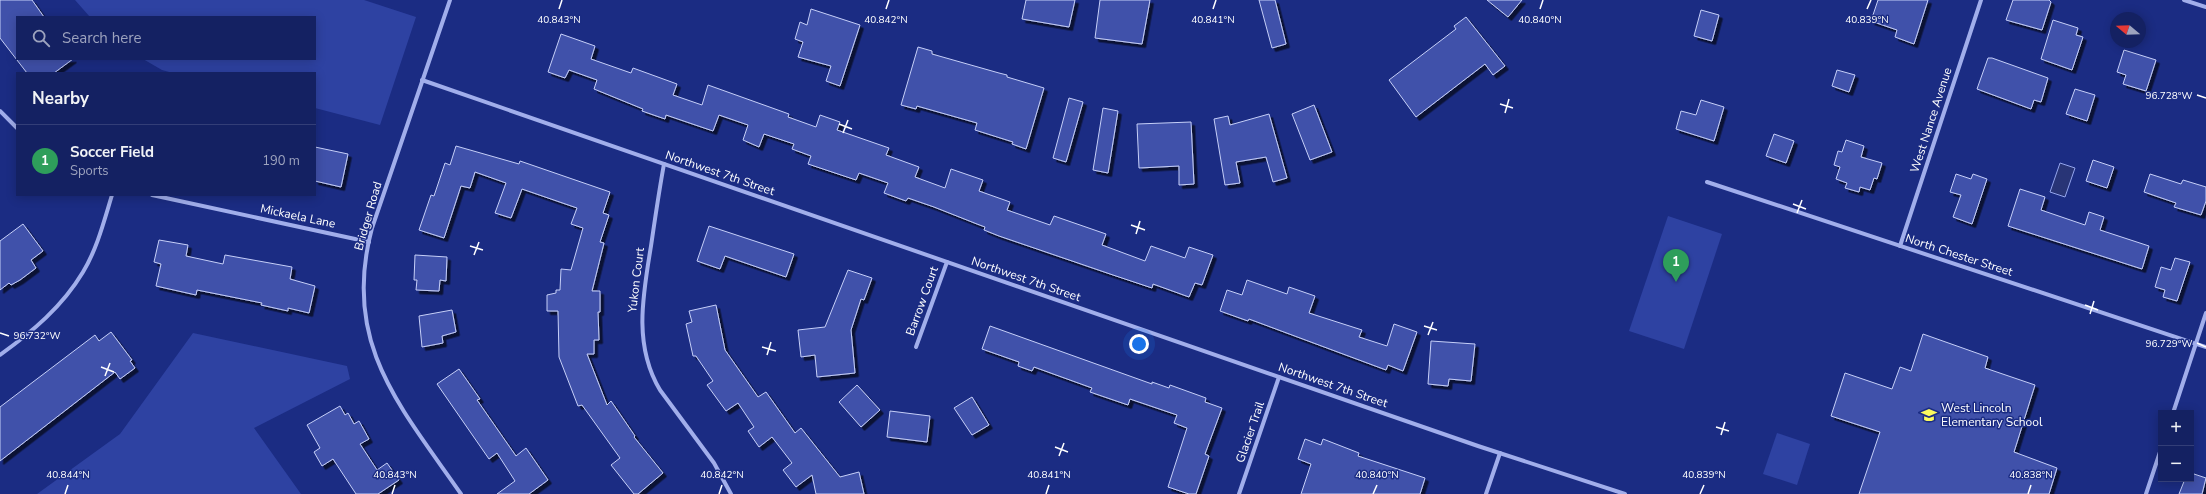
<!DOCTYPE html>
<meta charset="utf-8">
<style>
body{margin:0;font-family:"Nunito Sans",sans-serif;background:#1d2968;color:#f1f3f6}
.controls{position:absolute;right:12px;bottom:12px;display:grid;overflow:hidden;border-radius:0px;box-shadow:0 2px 10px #0003}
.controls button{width:36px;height:36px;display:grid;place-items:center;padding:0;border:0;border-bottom:1px solid #333e77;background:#142162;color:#f1f3f6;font:20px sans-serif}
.compass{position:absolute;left:2110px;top:12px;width:36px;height:36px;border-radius:50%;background:#142162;box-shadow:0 2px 10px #0003;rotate:289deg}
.you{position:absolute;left:1139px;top:344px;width:14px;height:14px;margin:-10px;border:3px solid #fff;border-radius:50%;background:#1a73e8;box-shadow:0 0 0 6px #1a73e833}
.badge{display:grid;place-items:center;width:26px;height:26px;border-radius:50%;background:#bca0f2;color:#fff;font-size:13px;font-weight:700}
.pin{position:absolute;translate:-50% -33px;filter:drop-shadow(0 1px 2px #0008)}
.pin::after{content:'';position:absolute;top:21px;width:14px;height:12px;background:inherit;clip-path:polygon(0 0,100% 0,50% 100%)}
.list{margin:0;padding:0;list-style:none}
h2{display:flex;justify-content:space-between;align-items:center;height:52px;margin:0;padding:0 16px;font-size:17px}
h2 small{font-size:13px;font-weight:400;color:#9da3be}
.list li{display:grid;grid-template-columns:26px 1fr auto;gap:12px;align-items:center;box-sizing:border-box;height:72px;padding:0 16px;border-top:1px solid #333e77}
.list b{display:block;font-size:15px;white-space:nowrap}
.list p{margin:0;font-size:13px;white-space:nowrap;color:#9da3be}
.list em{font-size:13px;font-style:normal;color:#9da3be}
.icon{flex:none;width:22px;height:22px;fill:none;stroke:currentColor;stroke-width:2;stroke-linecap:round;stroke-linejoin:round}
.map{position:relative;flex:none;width:2206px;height:494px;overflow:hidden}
.search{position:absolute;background:#142162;box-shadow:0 2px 10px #0003;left:16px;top:16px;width:300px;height:44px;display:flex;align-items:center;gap:10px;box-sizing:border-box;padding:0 14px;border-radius:0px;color:#9da3be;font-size:15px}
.panel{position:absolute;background:#142162;box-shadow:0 2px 10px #0003;left:16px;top:72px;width:300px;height:124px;border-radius:0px}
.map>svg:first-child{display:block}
</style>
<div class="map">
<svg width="2206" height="494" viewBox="0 0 2206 494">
<defs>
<filter id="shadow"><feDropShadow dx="3.5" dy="3.5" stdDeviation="0" flood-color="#0009"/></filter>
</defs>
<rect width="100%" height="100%" fill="#1b2c83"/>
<!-- green -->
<g fill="#2e42a2">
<path d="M75 0H364L416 17 380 125 315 108V73H173L162 70 143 59H315V17H90Z"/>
<path d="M1668 216 1722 234 1684 349 1629 331Z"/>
<path d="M193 333 347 366 350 379 254 428 301 494H37L120 434Z"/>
<path d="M1777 433 1810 444 1797 485 1763 474Z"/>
</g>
<!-- water -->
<path fill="#283476" stroke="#94a5ed" d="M2060 163 2075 168 2065 197 2050 192Z"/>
<!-- building -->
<g fill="#3f51aa" stroke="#c6cff8" filter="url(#shadow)">
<path d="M0 0H32L44 17H17V59H73L54 73H27L0 38Z"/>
<path d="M1026 0H1075L1069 27 1022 19Z"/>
<path d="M1100 0H1150L1142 44 1095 38Z"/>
<path d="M1259 0H1275L1286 44 1272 48Z"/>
<path d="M1487 0H1522L1508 17Z"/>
<path d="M1878 0H1928L1914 44 1895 37 1897 30 1871 21Z"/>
<path d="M2013 0H2049L2051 2 2042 30 2006 20Z"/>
<path d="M811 9 860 25 840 86 826 81 831 66 798 57 803 42 795 39 800 22 807 25Z"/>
<path d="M1701 10 1719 15 1712 41 1694 36Z"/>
<path d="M1466 17 1505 66 1493 75 1485 64 1416 117 1389 80 1456 29 1454 26Z"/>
<path d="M2053 20 2078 28 2076 35 2083 37 2072 70 2041 59Z"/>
<path d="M561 34 595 46 591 59 631 73 633 68 677 84 673 95 702 105 708 85 789 114 788 117 816 127 820 115 840 122 837 130 889 148 886 155 919 167 915 177 945 188 951 169 983 180 979 191 1010 202 1007 210 1050 225 1054 216 1106 234 1102 245 1145 261 1151 246 1185 258 1189 247 1213 255 1202 285 1195 283 1189 297 1153 284 1152 288 1113 275 999 236 984 230 985 227 977 224 934 207 908 198 906 201 884 193 888 183 859 173 856 180 808 164 811 156 792 149 794 144 764 134 759 147 743 140 748 125 719 115 713 131 666 115 665 119 642 111 643 109 594 89 597 80 569 70 565 78 548 72Z"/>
<path d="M918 47 932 51V54L999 73 1007 75V77L1044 88 1026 149 1012 144 1013 142 975 130 977 123 917 106 916 109 901 105Z"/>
<path d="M2124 50 2156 60 2146 91 2123 84 2126 75 2117 72Z"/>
<path d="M1988 58H1992L2048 78 2041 102 2034 100 2031 109 1977 89Z"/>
<path d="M1837 70 1855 75 1849 92 1832 86Z"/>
<path d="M2075 89 2095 95 2087 121 2066 114Z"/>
<path d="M1069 98 1083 102 1066 162 1053 158Z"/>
<path d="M1701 100 1724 107 1714 141 1676 129 1681 111 1696 115Z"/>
<path d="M1314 105 1332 152 1310 160 1292 114Z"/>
<path d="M1103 108 1118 111 1108 173 1093 170Z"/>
<path d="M1269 114 1287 178 1273 182 1266 157 1236 162 1240 183 1225 185 1214 119 1228 116 1230 125Z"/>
<path d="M1191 122 1194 184 1179 185V166L1139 168 1137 124Z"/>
<path d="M1774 134 1794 141 1786 163 1766 156Z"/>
<path d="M1846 140 1864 146 1861 157 1882 163 1877 179 1874 178 1870 190 1860 187 1859 192 1845 188 1847 183 1836 179 1840 167 1834 165 1838 151 1842 152Z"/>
<path d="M456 146 519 164 520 161 610 192 603 213 609 215 600 242 604 243 592 291H600V312H598L599 340H594V354H587L607 405 611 401 635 436 634 437 663 473 638 494H634L611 465 620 458 582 405 578 406 559 357 558 311H547V295L556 293V290H560L561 269 571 270 583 228 571 224 577 208 522 189 511 218 495 213 506 183 475 172 470 188 461 186 444 238 419 230 431 195 434 196 445 163 450 165Z"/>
<path d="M315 147 348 154 341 187 315 181Z"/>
<path d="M2093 160 2114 167 2107 188 2086 181Z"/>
<path d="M1956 174 1971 179 1973 174 1987 179 1972 224 1953 217 1961 195 1950 192Z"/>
<path d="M2150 174 2181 184 2183 180 2206 187V201L2201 215 2174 207 2176 203 2144 192Z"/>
<path d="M2020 189 2045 197 2041 210 2085 225 2089 212 2104 217 2100 230 2149 246 2142 269 2008 226Z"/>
<path d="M23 224 43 251 31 260 36 268 20 280 11 285 9 283 0 290V241Z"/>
<path d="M709 226 794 254 786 277 725 256 720 269 697 261Z"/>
<path d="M159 240 188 245 186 256 223 264 225 255 292 267 290 279 315 286 309 313 288 308V311L261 305 262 303 197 290 196 295 156 286 161 264 154 262Z"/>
<path d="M415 255 447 257 446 281 440 280 439 291 416 290 417 280H414Z"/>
<path d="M2175 258 2190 262 2177 301 2163 297 2165 290 2155 287 2161 267 2171 270Z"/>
<path d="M848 270 872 278 864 300 861 299 851 330 855 373 817 377 815 355 801 357 798 330 825 327Z"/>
<path d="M1247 280 1287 294 1289 287 1315 296 1309 313 1362 330 1359 337 1387 346 1394 324 1417 332 1403 371 1388 365 1386 370 1249 319 1248 321 1220 311 1227 290 1242 295Z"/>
<path d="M716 305 725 350 758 397 766 392 795 433 801 428 840 477 859 472 864 494H816L812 475 796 487 783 470 792 463 772 437 759 447 748 431 754 427 738 403 726 411 707 385 713 381 696 356H693L686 324 692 322 689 311Z"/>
<path d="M452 310 456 332 442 336 443 343 422 347 419 316Z"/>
<path d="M990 326 1152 384V382L1169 388 1170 385 1206 398 1205 402 1222 408 1205 454 1209 456 1196 494H1189L1168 487 1187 428 1174 423 1177 415 1130 399 1128 405 1090 392 1092 388 1034 367 1032 371 1018 366 1019 362 982 349Z"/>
<path d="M111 332 132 360 130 361 135 368 120 379 115 372 0 461V407L95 335 99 341Z"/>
<path d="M1923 334 1988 357 1985 368 2035 385 2014 452 2057 468 2049 494H1859L1880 432 1831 416 1845 373 1892 389 1900 367 1911 371Z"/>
<path d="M1431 341 1475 344 1471 381 1449 379 1448 386 1428 384Z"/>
<path d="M459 369 480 399 477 400 516 456 526 448 548 480 529 494H497L515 481 497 453 489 459 437 384Z"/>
<path d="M857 385 880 410 861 427 839 402Z"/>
<path d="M972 397 989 425 972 435 954 408Z"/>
<path d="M340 406 345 415 348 413 354 424 359 421 369 439 360 444 377 470 387 463 399 480 378 494H356L333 459 322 466 314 452 320 448 307 425Z"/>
<path d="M890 411 930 416 927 442 887 437Z"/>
<path d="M1305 439 1321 445 1323 439 1359 453 1358 456 1425 478 1420 494H1301L1311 464 1298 459Z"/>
<path d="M2191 473 2206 478 2202 494H2179L2185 479H2191Z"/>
</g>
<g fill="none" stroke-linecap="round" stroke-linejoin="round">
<!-- street -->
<g stroke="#a1aeeb" stroke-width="4">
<path d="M450 0 372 228C341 343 400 406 461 494"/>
<path d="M2184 0 2206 7"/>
<path d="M422 80 1478 446 1625 494"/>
<path d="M0 111 17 128"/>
<path d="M664 164C659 191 655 219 651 246 643 295 633 345 660 390L714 463 731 494"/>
<path d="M1707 182 2206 347"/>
<path d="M152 195 369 242"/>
<path d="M1900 246 1981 0"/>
<path d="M916 347 947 262"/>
<path d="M0 355C33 331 62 307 83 272 97 249 104 221 112 195"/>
<path d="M2173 413 2206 313"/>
<path d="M1239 494 1279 377"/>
<path d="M1486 494 1500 453"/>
<path d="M2146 494 2161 449"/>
</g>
</g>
<!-- ticks -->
<path fill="none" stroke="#fff" stroke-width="1.5" d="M559 9 562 0M886 9 889 0M1213 9 1216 0M1540 9 1543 0M1867 9 1871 0M2197 95 2206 98M1500 104 1513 108M1505 113 1509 99M839 124 852 129M843 133 848 120M1793 204 1806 209M1797 213 1802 200M1131 225 1145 230M1136 234 1140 221M470 246 483 250M474 255 479 242M2085 305 2098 310M2090 314 2094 301M1424 326 1437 330M0 333 9 336M1428 335 1433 322M2197 343 2206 347M762 347 776 351M767 355 771 342M101 367 114 372M105 376 110 363M1716 427 1729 431M1721 435 1725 422M1055 447 1068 452M1059 456 1064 443M65 494 68 485M392 494 395 485M719 494 722 485M1046 494 1049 485M1373 494 1377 485M1700 494 1704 485M2028 494 2031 485"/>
<!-- icons -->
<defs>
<symbol id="school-bare" viewBox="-9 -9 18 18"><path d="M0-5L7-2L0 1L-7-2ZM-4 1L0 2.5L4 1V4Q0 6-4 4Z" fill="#fcfa5e" stroke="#1b2c83" stroke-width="2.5" paint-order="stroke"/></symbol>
</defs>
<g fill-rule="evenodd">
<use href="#school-bare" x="1918" y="404" width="22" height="22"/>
</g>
<g text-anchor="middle" stroke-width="3" stroke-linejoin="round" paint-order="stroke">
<!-- street labels -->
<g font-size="12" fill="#fff" stroke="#1b2c83">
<text transform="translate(1931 120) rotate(-72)" y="4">West Nance Avenue</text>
<text transform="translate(720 173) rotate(19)" y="4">Northwest 7th Street</text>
<text transform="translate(298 216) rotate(12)" y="4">Mickaela Lane</text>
<text transform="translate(368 216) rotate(-74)" y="4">Bridger Road</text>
<text transform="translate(1959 255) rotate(18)" y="4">North Chester Street</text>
<text transform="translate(1026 279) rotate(19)" y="4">Northwest 7th Street</text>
<text transform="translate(636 280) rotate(-83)" y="4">Yukon Court</text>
<text transform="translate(922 301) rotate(-70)" y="4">Barrow Court</text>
<text transform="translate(1333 385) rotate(19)" y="4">Northwest 7th Street</text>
<text transform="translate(1250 432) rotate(-71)" y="4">Glacier Trail</text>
</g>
<!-- poi labels -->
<g font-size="12" fill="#fff" stroke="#1b2c83" text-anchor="start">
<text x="1941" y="412">West Lincoln<tspan x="1941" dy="14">Elementary School</tspan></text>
</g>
</g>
<g font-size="10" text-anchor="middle" fill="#fff" stroke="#1b2c83" stroke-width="3" stroke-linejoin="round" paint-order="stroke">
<text x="559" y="23">40.843°N</text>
<text x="886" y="23">40.842°N</text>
<text x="1213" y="23">40.841°N</text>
<text x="1540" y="23">40.840°N</text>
<text x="1867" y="23">40.839°N</text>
<text x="2169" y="99">96.728°W</text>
<text x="37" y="339">96.732°W</text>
<text x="2169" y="347">96.729°W</text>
<text x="68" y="478">40.844°N</text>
<text x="395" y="478">40.843°N</text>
<text x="722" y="478">40.842°N</text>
<text x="1049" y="478">40.841°N</text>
<text x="1377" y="478">40.840°N</text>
<text x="1704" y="478">40.839°N</text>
<text x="2031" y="478">40.838°N</text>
</g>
</svg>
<div class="controls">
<button>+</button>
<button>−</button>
</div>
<svg class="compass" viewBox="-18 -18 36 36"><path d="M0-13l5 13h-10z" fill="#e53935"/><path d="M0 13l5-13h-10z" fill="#9da3be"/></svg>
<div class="you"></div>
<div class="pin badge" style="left:1676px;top:282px;background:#2e9e5b">1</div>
<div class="search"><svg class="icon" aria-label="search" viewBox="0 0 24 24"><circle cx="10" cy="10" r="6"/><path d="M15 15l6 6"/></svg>Search here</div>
<section class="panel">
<h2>Nearby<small></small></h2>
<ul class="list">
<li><span class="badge" style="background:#2e9e5b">1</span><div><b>Soccer Field</b><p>Sports</p></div><em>190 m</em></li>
</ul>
</section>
</div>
